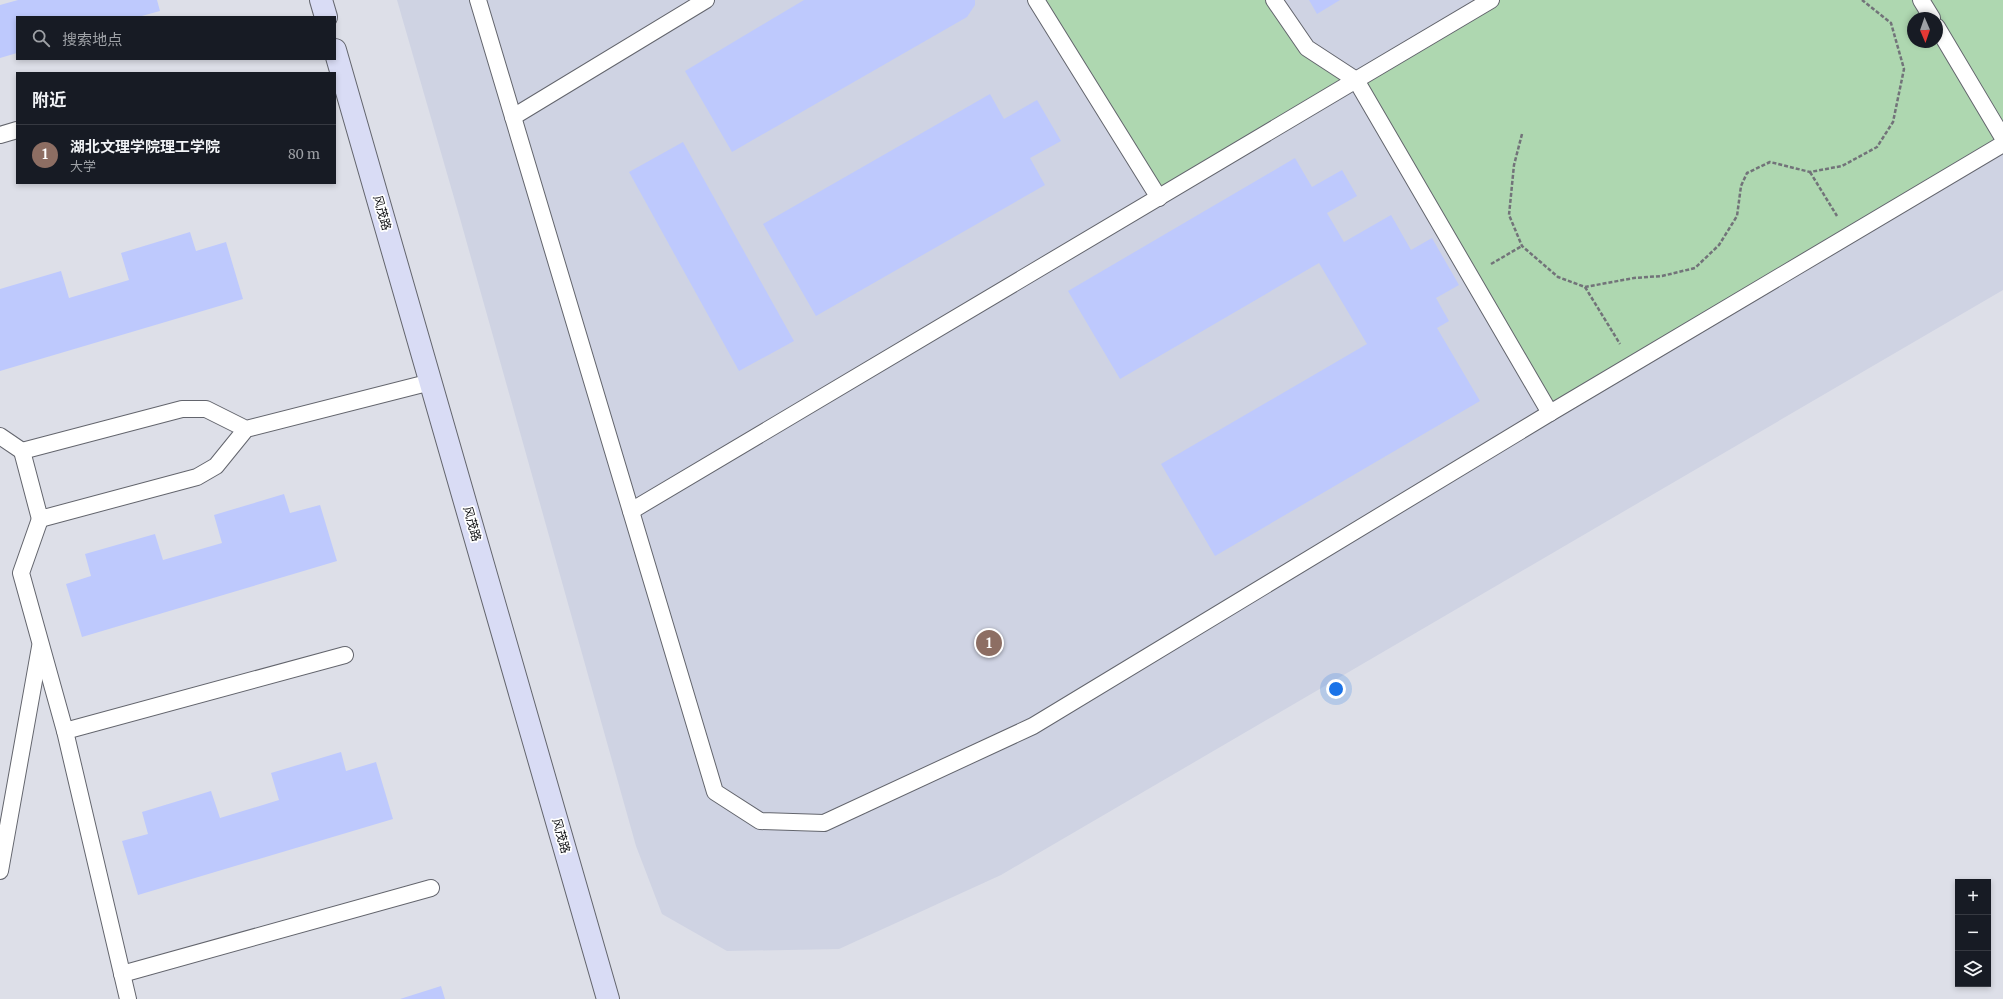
<!DOCTYPE html>
<html lang="zh">
<meta charset="utf-8">
<style>
body{margin:0;font-family:Merriweather,"Noto Sans SC",serif;background:#20242c;color:#f1f3f6}
.controls{position:absolute;right:12px;bottom:12px;display:grid;overflow:hidden;border-radius:0px;box-shadow:0 2px 6px #0003}
.controls button{width:36px;height:36px;display:grid;place-items:center;padding:0;border:0;border-bottom:1px solid #363941;background:#171b24;color:#f1f3f6;font:20px sans-serif}
.compass{position:absolute;left:1907px;top:12px;width:36px;height:36px;border-radius:50%;background:#171b24;box-shadow:0 2px 6px #0003;rotate:178deg}
.you{position:absolute;left:1336px;top:689px;width:14px;height:14px;margin:-10px;border:3px solid #fff;border-radius:50%;background:#1a73e8;box-shadow:0 0 0 6px #1a73e833}
.badge{display:grid;place-items:center;width:26px;height:26px;border-radius:50%;background:#187c2e;color:#fff;font-size:13px;font-weight:700}
.pin{position:absolute;translate:-50% -50%;border:2px solid #fff;box-shadow:0 1px 4px #0006}
.list{margin:0;padding:0;list-style:none}
h2{display:flex;justify-content:space-between;align-items:center;height:52px;margin:0;padding:0 16px;font-size:17px}
h2 small{font-size:13px;font-weight:400;color:#9ea1a6}
.list li{display:grid;grid-template-columns:26px 1fr auto;gap:12px;align-items:center;box-sizing:border-box;height:60px;padding:0 16px;border-top:1px solid #363941}
.list b{display:block;font-size:15px;white-space:nowrap}
.list p{margin:0;font-size:13px;white-space:nowrap;color:#9ea1a6}
.list em{font-size:13px;font-style:normal;color:#9ea1a6}
.icon{flex:none;width:22px;height:22px;fill:none;stroke:currentColor;stroke-width:2;stroke-linecap:round;stroke-linejoin:round}
.map{position:relative;flex:none;width:2003px;height:999px;overflow:hidden}
.search{position:absolute;background:#171b24;box-shadow:0 2px 6px #0003;left:16px;top:16px;width:320px;height:44px;display:flex;align-items:center;gap:10px;box-sizing:border-box;padding:0 14px;border-radius:0px;color:#9ea1a6;font-size:15px}
.panel{position:absolute;background:#171b24;box-shadow:0 2px 6px #0003;left:16px;top:72px;width:320px;height:112px;border-radius:0px}
.map>svg:first-child{display:block}
</style>
<div class="map">
<svg width="2003" height="999" viewBox="0 0 2003 999">
<rect width="100%" height="100%" fill="#dddfe8"/>
<!-- built -->
<path fill="#cfd3e3" fill-rule="evenodd" d="M397 0H2003V290L1001 875 839 949 727 951 662 914 636 846 461 222ZM1913 18H1937V42H1913Z"/>
<!-- green -->
<path fill="#aed7b0" fill-rule="evenodd" d="M1036 0H1274L1307 48 1356 80 1491 0H2003V144L1550 413 1356 80 1159 198ZM1913 18H1937V42H1913Z"/>
<!-- building -->
<g fill="#bec9fd">
<path d="M18 0H157L160 11 138 17H17V53L0 58V5Z"/>
<path d="M804 0H975V5L967 17 732 152 685 71Z"/>
<path d="M1309 0H1340L1317 14Z"/>
<path d="M990 94 1004 119 1037 100 1061 141 1030 158 1045 185 816 316 763 224Z"/>
<path d="M683 142 794 341 739 371 629 172Z"/>
<path d="M1295 158 1312 187 1342 170 1357 196 1327 213 1344 242 1391 215 1411 250 1432 238 1459 285 1436 298 1449 321 1437 328 1480 401 1215 556 1161 464 1367 344 1319 263 1120 379 1068 291Z"/>
<path d="M190 232 196 251 226 242 243 299 0 371V289L61 271 69 298 129 280 121 253Z"/>
<path d="M284 494 290 513 320 505 337 561 82 637 66 584 91 576 85 554 155 534 163 560 222 543 214 515Z"/>
<path d="M341 752 346 771 376 762 393 819 138 895 122 841 148 834 142 812 211 791 220 818 279 800 271 773Z"/>
<path d="M441 986 445 999H400Z"/>
</g>
<g fill="none" stroke-linecap="round" stroke-linejoin="round">
<defs>
<g id="lane">
<path d="M478 0 715 792 760 821 824 823 1033 726 1550 413 2003 144"/>
<path d="M1036 0 1159 198"/>
<path d="M1491 0 1356 80 1550 413"/>
<path d="M1921 0 1932 18"/>
<path d="M1937 27 2003 138"/>
<path d="M513 117 706 0"/>
<path d="M0 135 17 130"/>
<path d="M246 429 216 466 197 477 40 519 22 451 182 409H206L246 429 431 382"/>
<path d="M0 436 22 451"/>
<path d="M631 511 1356 80 1307 48 1274 0"/>
<path d="M40 519 21 573 65 731 345 655"/>
<path d="M65 731 128 999"/>
<path d="M0 871 40 647"/>
<path d="M122 974 431 888"/>
</g>
<g id="secondary">
<path d="M321 0 326 17"/>
<path d="M335 50 608 999"/>
</g>
</defs>
<!-- lane casing -->
<use href="#lane" stroke="#63656d" stroke-width="18"/>
<!-- secondary casing -->
<use href="#secondary" stroke="#63656d" stroke-width="24"/>
<!-- path -->
<g stroke="#727379" stroke-width="2.5" stroke-dasharray="4 2" stroke-linecap="butt">
<path d="M1522 134 1514 165 1509 215 1522 246 1558 277 1585 287 1634 278 1662 276 1695 268 1719 245 1737 216 1741 186 1747 173 1770 162 1810 172 1842 166 1877 147 1893 122 1904 69 1891 23 1862 0"/>
<path d="M1810 172 1837 216"/>
<path d="M1491 264 1522 246"/>
<path d="M1585 287 1620 344"/>
</g>
<!-- lane -->
<use href="#lane" stroke="#fff" stroke-width="16"/>
<!-- secondary -->
<use href="#secondary" stroke="#d9dcf5" stroke-width="22"/>
</g>
<g text-anchor="middle" stroke-width="3.5" stroke-linejoin="round" paint-order="stroke">
<!-- street labels -->
<g font-size="12" fill="#0c0d10" stroke="#fff">
<text transform="translate(382 213) rotate(74)" y="4">风茂路</text>
<text transform="translate(472 524) rotate(74)" y="4">风茂路</text>
<text transform="translate(561 836) rotate(74)" y="4">风茂路</text>
</g>
</g>
</svg>
<div class="controls">
<button>+</button>
<button>−</button>
<button><svg class="icon" aria-label="layers" viewBox="0 0 24 24"><path d="M12 4l9 5-9 5-9-5zM3 14l9 5 9-5"/></svg></button>
</div>
<svg class="compass" viewBox="-18 -18 36 36"><path d="M0-13l5 13h-10z" fill="#e53935"/><path d="M0 13l5-13h-10z" fill="#9ea1a6"/></svg>
<div class="you"></div>
<div class="pin badge" style="left:989px;top:643px;background:#8d6e63">1</div>
<div class="search"><svg class="icon" aria-label="search" viewBox="0 0 24 24"><circle cx="10" cy="10" r="6"/><path d="M15 15l6 6"/></svg>搜索地点</div>
<section class="panel">
<h2>附近<small></small></h2>
<ul class="list">
<li><span class="badge" style="background:#8d6e63">1</span><div><b>湖北文理学院理工学院</b><p>大学</p></div><em>80 m</em></li>
</ul>
</section>
</div>
